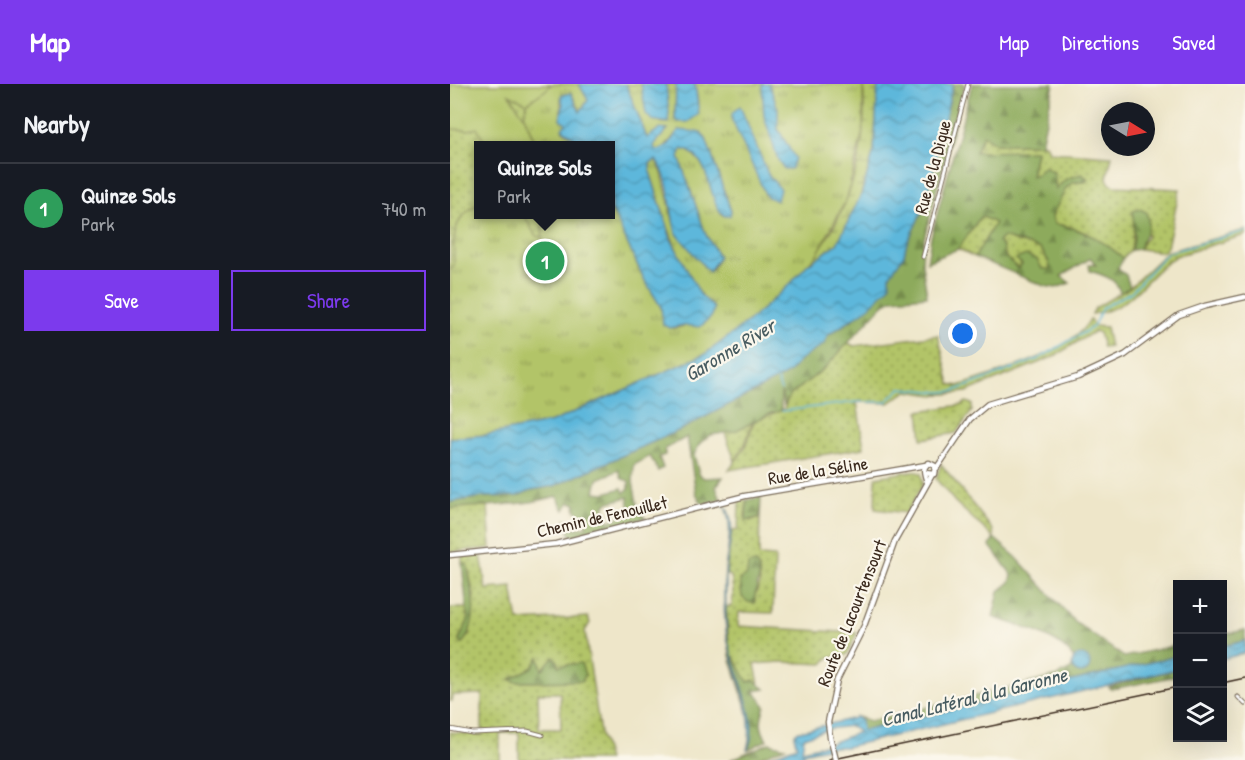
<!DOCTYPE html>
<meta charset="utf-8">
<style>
body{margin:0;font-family:"Patrick Hand",sans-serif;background:#242831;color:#f1f3f6}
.controls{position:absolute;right:18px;bottom:18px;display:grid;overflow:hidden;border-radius:0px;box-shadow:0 6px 24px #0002}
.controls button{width:54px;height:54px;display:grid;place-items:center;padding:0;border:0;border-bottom:2px solid #363941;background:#171b24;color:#f1f3f6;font:30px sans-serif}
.compass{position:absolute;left:651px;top:18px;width:54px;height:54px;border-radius:50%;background:#171b24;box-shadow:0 6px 24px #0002;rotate:100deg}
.you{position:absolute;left:513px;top:250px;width:21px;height:21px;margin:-15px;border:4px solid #fff;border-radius:50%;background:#1a73e8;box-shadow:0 0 0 9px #1a73e833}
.badge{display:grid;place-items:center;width:39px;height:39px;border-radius:50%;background:#7c3aed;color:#fff;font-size:20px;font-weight:700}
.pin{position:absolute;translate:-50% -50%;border:3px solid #fff;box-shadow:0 2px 6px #0006}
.popup{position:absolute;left:24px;top:57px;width:141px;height:78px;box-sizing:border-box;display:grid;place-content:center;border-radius:0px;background:#171b24;filter:drop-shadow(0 2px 4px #0005);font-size:20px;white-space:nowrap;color:#9ea1a6}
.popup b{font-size:22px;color:#f1f3f6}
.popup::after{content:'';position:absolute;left:50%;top:100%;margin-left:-12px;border:12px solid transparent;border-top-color:#171b24}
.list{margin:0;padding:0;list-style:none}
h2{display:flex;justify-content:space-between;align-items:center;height:78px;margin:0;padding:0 24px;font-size:26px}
h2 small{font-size:20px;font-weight:400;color:#9ea1a6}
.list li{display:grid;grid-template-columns:39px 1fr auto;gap:18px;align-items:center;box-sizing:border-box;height:90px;padding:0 24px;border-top:2px solid #363941}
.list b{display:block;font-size:22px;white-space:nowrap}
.list p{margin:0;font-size:20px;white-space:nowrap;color:#9ea1a6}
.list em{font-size:20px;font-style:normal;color:#9ea1a6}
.actions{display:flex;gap:12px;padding:18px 24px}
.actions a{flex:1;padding:14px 0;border:2px solid #7c3aed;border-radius:0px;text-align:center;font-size:21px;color:#7c3aed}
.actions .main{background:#7c3aed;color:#fff}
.icon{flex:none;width:33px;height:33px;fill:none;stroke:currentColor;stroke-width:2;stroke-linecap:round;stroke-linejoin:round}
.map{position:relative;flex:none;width:795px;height:676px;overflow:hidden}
header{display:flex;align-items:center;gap:36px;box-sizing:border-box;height:84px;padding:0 30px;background:#7c3aed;color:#fff}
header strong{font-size:28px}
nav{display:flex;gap:33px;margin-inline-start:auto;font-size:21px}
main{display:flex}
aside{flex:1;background:#171b24}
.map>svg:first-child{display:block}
</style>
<header>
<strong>Map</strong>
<nav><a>Map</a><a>Directions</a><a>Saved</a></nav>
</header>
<main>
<aside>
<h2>Nearby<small></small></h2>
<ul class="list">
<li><span class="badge" style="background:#2e9e5b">1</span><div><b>Quinze Sols</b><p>Park</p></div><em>740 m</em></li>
</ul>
<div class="actions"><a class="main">Save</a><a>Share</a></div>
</aside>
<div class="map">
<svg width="795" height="676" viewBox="0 0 795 676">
<defs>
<pattern id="grass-dots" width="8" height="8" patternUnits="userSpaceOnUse" patternTransform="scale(1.5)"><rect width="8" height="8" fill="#b2c468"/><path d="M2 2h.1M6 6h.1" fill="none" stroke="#929f55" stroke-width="1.8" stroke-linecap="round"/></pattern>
<pattern id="forest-firs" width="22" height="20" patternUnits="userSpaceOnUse" patternTransform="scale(1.5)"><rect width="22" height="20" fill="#8daa5c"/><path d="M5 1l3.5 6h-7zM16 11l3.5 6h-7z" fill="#748b4b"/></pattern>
<pattern id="wetland-marsh" width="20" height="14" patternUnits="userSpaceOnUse" patternTransform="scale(1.5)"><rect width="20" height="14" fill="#b2c468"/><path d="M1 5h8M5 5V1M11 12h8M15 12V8" fill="none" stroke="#929f55"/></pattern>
<pattern id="park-tufts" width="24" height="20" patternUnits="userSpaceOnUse" patternTransform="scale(1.5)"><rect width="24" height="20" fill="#b2c468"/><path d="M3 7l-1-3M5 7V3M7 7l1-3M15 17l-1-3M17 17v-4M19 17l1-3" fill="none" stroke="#929f55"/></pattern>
<pattern id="water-waves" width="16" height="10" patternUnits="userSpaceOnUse" patternTransform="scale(1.5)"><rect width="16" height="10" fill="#5db7db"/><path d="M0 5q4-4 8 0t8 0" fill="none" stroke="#4e95b1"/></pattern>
</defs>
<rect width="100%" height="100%" fill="#fbf7ec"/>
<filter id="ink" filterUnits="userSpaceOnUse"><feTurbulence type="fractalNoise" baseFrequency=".0167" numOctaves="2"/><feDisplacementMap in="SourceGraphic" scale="12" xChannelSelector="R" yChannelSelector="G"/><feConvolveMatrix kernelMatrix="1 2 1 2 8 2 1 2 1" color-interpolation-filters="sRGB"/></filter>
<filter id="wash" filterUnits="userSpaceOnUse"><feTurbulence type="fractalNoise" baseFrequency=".008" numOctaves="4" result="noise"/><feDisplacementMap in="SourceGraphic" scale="24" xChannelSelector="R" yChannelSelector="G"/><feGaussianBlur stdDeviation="1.35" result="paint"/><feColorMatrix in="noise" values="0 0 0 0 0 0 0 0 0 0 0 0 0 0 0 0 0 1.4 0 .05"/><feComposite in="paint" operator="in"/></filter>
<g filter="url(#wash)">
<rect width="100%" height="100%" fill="#eee6c9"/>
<!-- grass -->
<g fill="url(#grass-dots)" stroke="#767743" stroke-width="1.5" fill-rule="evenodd">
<path d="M0 0H100L74 33 86 61 29 62V119C0 137 4 152 4 183L0 186Z"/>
<path d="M533 51 546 60H595L600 68 662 72 657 94 660 100 665 102 730 105 717 163 713 168 689 165 698 151 684 141 681 166 673 174C653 157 630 142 604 140L602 132 616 104 624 98H635L638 95 632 90 616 95 606 105 604 89 594 83 587 91 581 92 586 68 525 69Z"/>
<path d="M74 131H91L94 154 85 151Z"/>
<path d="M531 132 546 139 525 173 508 165Z"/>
<path d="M795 146V151L726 172C695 190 684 226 642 230L645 224 680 203 717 168Z"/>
<path d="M553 153 591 165 599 178 600 186 592 185 566 175 572 180 568 184 556 174 553 163 548 158Z"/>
<path d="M640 235 644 242 656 243 660 263 653 264 649 249 645 247 603 273 516 308 485 311 457 307 439 319 407 318 414 364 279 386 295 364 304 337 334 325 339 312 376 283 398 259 404 262 488 251 500 300 509 302C546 288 620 271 640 235Z"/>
<path d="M516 318 522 320V327L506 349 472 355 469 327 512 321Z"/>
<path d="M302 339 295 360 285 377 275 349Z"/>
<path d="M491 380 543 446 544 454 505 418 486 395Z"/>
<path d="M462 387 471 389 473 400 456 429 425 425 426 393Z"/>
<path d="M297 416 295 433 300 437 310 433 309 472 325 473 323 529 289 528 288 542 407 549 397 571 379 573 373 580 331 578 305 580 309 600 304 596 298 598C290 591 290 575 280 573L276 523 282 522 283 507 281 492 276 490 282 447 288 446 289 417ZM309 484 310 500 304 513 305 518 290 496Z"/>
<path d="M30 421 38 423 41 464 0 468V425Z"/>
<path d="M31 470 36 505 62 503 68 537 138 533 140 539 135 547 150 649 158 676H69V649H50V676H0V648L32 651V610L3 611 2 617H0V524H16L18 537 9 556 19 552 24 511 17 481 12 479V472ZM89 573 92 587 99 581 135 591 132 597 66 598 61 596 83 583ZM88 609H110L111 645H89Z"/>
</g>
<!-- forest -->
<g fill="url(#forest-firs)" stroke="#646a3d" stroke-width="1.5" fill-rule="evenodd">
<path d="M503 0H515L473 158 472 180 477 212 442 215 432 222 376 283 339 312 334 321 331 307V327L321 329 285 347 261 351 250 359 244 371 249 390 254 394 273 393 266 403 271 416 252 420 246 409 237 353 215 365V371L209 373 213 384 208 387 200 372 184 381 183 398 188 425 195 434 151 446 147 443 121 453 115 435 121 437 124 444 136 443V434L125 426 126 420 120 418 114 426 107 412C71 423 36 420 0 425V418L32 413 67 412 81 406 104 402 230 346 339 289 350 276 374 260 378 251 405 234 454 171 456 161 475 121ZM169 386 172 395 179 397V404L174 409 172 404 155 409 145 408 148 395ZM178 413 180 427 159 438 154 425 156 419Z"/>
<path d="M522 0H604L591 60H546L533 51 525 68 586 67 581 92 587 90 594 83 604 89 606 105 616 95 632 90 638 95 635 98H624L616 104 602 132 604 140C630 144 653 156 673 174L668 185 676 191 680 203 670 209C667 194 652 191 640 187L639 181H646L641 174 611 192 620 199 606 204 594 202 525 173 545 139 531 132 508 165 477 178 481 153ZM553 153 591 165 599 178 600 185H592L587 175 576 171 566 175 572 180 568 184 556 174 553 163 548 158Z"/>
<path d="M690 125 696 128C702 144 694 150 689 165L681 166 684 153 683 127Z"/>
<path d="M311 413 310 433 296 437 297 416Z"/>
<path d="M544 454 566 473 625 538 674 573 727 561V572L411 647 408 633 420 637 608 592 621 585 625 576C610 551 569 543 543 533L549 507 560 498 562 491 540 462Z"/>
<path d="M12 479 17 480C22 506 31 537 12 560L9 556 18 537Z"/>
<path d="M305 479C316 492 302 505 305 519L298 518 292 513 290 496 297 491 298 481Z"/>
<path d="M795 546V557L773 562 772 551Z"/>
<path d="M283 572 298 598 304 596 315 605 304 607 315 622C310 635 309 644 317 656L299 665 302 642 281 576Z"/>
<path d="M89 573 92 586 103 573 108 577V582L131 579 135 591 132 597 66 598 60 595 83 583Z"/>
<path d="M727 585V592L667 604 660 605 659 603Z"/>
<path d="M319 659 335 663 303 676H280Z"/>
</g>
<!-- wetland -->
<path fill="url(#wetland-marsh)" stroke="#767743" stroke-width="1.5" d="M413 0H428L424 67 411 111 387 160 357 181C399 134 419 62 413 0Z"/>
<!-- park -->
<g fill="url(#park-tufts)" stroke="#767743" stroke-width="1.5">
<path d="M102 0H129L138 16 131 29 121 9 111 14V29L116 39 113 46 124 54 128 61H86L74 32 77 19Z"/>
<path d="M176 0H191L212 39H217L216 0H226L225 35 248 19 245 0H413V47L397 114 368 169 341 199 298 238 255 270 102 338 36 351 0 354V186L4 183C4 152 0 137 29 119V130L74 131 85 151 93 154 91 131 161 130V124L194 195 211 223 214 241C232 251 249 232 262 221 233 202 211 121 200 88V79L206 76 212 89 226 149 247 170 254 183 262 186 269 173 256 151 229 73 232 65C255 70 264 107 269 127L272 131 279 132 281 127 256 55 250 48 226 49 214 65 204 66V61L218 45H209L197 54Z"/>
</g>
<!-- pitch -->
<path fill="#b2c468" stroke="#767743" stroke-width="1.5" d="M0 0H100L97 5 77 19 59 10 74 32 86 61H36L27 44 19 46 0 45Z"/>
<!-- water -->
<g fill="url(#water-waves)" stroke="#4c707c" stroke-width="1.5" fill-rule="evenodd">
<path d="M129 0H176L197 54 209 45H218L204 61 205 66C219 67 221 55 229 46L250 48 256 55 281 127 280 132H275C257 121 263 71 232 65L229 73 256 151 269 173 259 188C254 182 227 151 226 148 219 126 221 94 206 76L200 79V88L221 155 250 210 264 224 262 232 250 243 234 241 220 244 213 241 211 223 194 195 161 124V62L128 61 124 54 112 44 116 39 110 35 113 21 111 11 121 9 130 28 138 16Z"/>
<path d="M191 0H216L219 28 218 39 202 36 196 30Z"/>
<path d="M226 0H245L249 30 238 38H228L225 35Z"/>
<path d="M312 0H319L328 25V45L345 74 341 85H334L328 76 314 32Z"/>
<path d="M428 0H503L475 121 456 161 454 171 440 191V202L416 226 378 251 374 260 350 276 339 289 230 346 104 402 81 406 67 412 32 413 0 418V354L36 351 102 338 255 270 298 238 341 199 357 181 387 160 411 111 424 67Z"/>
<path d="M290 22 318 90 330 105 327 117 316 112 282 36V29Z"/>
<path d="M273 419C290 438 276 468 276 490 276 510 275 531 277 550 281 582 314 639 297 666 308 626 280 586 276 546 274 527 273 505 275 487 277 462 285 443 273 419Z"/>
<path d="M795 557V569L773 575V562Z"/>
<circle cx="631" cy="580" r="9"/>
<path d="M727 572V585L396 663H381L353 669V672L341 676H311L347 662 344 652 346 648 405 634V632L411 637 412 647ZM401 642 409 648 381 659 352 666 354 653 377 645Z"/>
</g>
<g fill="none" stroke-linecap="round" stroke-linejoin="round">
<!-- stream -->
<g stroke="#5db7db" stroke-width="1.5">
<path d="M327 296 331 306"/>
<path d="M332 327 406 318H436L451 304 490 308 504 307 588 275 643 243 652 224 681 208 713 173 720 168 795 147"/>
</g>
</g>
</g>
<g filter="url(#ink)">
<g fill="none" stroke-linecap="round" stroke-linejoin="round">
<defs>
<g id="minor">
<path d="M473 173 518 0"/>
<path d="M788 613 795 620"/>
<path d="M0 645 22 649 77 647 92 651"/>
</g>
<path id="tertiary" d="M0 471 106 460 295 412 476 381"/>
<g id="secondary">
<path d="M486 385 520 335 538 320 628 293 675 271 729 231 755 222 795 213"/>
<path d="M475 389 484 390 485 382 479 379C471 383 475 391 477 398"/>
<path d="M380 653 378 638 387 596 414 542 445 457 482 391"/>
</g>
</defs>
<!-- minor casing -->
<use href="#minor" stroke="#7a6c5a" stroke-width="5"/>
<!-- tertiary casing -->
<use href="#tertiary" stroke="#7a6c5a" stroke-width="7"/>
<!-- secondary casing -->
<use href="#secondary" stroke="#7a6c5a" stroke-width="7"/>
<!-- minor -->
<use href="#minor" stroke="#fff" stroke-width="3"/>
<!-- tertiary -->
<use href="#tertiary" stroke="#fff" stroke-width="4.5"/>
<!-- secondary -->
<use href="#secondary" stroke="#fff" stroke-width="4.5"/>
<!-- rail -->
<g stroke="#3b2a1e" stroke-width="1.5">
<path d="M772 599 795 594"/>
<path d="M379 676 728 603"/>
</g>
<defs>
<path id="secondary-bridge" d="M380 653 386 676"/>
</defs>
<!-- secondary-bridge casing -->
<use href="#secondary-bridge" stroke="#7a6c5a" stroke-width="7" stroke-linecap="butt"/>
<!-- secondary-bridge -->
<use href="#secondary-bridge" stroke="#fff" stroke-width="4.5"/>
</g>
</g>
<g text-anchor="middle" stroke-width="4.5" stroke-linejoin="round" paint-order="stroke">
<!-- street labels -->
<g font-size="18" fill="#3b2a1e" stroke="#fbf7ec">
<text transform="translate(483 83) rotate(-75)" y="6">Rue de la Digue</text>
<text transform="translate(368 387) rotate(-9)" y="6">Rue de la Séline</text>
<text transform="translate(152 433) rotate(-13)" y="6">Chemin de Fenouillet</text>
<text transform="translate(402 529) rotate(-68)" y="6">Route de Lacourtensourt</text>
</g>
<!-- water labels -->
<g font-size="20" font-style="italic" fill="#475b60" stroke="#fbf7ec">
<text transform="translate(280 266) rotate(-31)" y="7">Garonne River</text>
<text transform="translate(524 613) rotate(-14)" y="7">Canal Latéral à la Garonne</text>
</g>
</g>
</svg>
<div class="controls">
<button>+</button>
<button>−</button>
<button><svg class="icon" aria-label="layers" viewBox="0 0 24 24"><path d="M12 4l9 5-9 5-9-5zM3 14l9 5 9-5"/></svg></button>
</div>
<svg class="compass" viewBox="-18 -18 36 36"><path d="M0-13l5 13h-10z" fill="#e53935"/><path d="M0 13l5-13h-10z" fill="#9ea1a6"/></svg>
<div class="you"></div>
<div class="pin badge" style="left:95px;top:177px;background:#2e9e5b">1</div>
<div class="popup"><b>Quinze Sols</b>Park</div>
</div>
</main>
